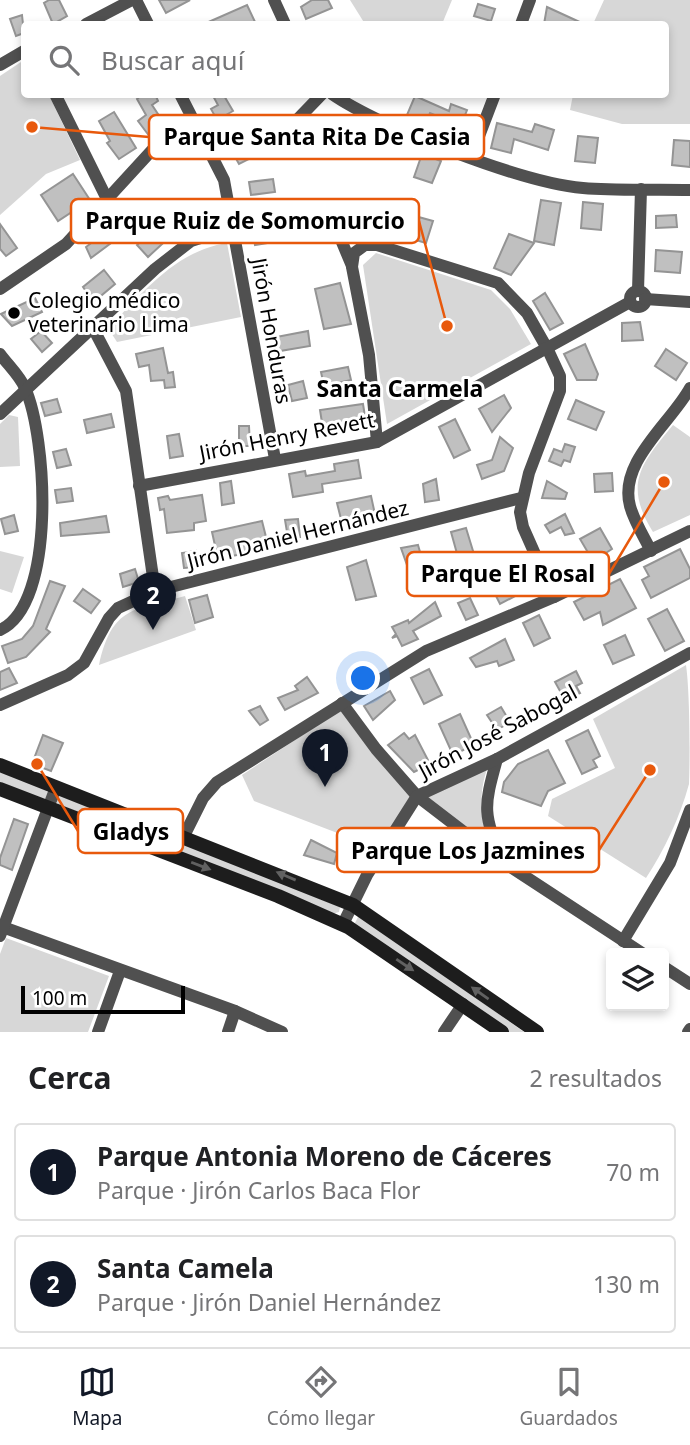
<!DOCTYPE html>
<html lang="es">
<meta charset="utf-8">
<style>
body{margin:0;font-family:"Noto Sans",sans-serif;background:#f6f6f6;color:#202124}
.controls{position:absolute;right:21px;bottom:21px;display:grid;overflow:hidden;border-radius:7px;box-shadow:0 4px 10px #0003}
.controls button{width:63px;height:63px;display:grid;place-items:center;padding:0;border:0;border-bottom:2px solid #e0e0e0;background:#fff;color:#202124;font:35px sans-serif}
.scale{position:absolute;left:21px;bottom:18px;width:164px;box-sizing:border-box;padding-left:7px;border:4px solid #000;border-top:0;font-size:19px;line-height:24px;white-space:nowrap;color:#000;-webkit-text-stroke:5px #fff;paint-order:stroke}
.you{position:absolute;left:364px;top:679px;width:24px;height:24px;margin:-18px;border:5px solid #fff;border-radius:50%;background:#1a73e8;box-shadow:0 0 0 10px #1a73e833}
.badge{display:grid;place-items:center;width:46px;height:46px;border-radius:50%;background:#111827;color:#fff;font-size:23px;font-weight:700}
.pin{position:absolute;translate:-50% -58px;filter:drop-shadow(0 2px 4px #0008)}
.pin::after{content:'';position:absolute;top:37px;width:24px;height:21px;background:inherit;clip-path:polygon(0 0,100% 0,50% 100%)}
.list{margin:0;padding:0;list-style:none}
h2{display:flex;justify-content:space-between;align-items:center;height:91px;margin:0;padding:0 28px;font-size:30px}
h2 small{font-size:23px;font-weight:400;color:#757577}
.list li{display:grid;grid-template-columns:46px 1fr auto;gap:21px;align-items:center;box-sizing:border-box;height:98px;margin:0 14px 14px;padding:0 14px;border:2px solid #e0e0e0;border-radius:7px}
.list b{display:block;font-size:26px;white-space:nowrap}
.list p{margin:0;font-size:23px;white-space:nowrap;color:#757577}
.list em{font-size:23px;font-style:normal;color:#757577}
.icon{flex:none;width:38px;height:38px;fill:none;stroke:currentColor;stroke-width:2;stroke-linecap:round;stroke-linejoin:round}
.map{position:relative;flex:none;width:690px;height:1032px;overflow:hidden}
.search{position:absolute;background:#fff;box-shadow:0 4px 10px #0003;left:21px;right:21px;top:21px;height:77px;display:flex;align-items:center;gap:18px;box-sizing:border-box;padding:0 24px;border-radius:7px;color:#757577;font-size:26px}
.sheet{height:315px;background:#fff}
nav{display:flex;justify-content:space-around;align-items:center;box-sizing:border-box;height:98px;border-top:2px solid #e0e0e0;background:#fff;font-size:19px;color:#757577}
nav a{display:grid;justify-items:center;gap:4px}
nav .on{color:#111827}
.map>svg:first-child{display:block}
</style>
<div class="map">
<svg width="690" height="1032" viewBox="0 0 690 1032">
<rect width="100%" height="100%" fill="#fff"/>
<!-- green -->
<g fill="#d7d7d7">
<path d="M350 0H452L442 24H365Z"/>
<path d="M604 0H690V124H622L570 110 573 95 666 94V24H593Z"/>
<path d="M24 60V94L49 95 80 160 46 174 0 215V76Z"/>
<path d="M227 243 241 317 117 342 108 328C143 293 175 251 227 243Z"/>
<path d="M376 253 491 290 510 309 531 344 387 424 363 265Z"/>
<path d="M9 415 18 417 20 466 0 467V424Z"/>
<path d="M673 425 690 437V515L653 532C623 484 641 464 673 425Z"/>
<path d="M0 551 24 557 12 593 0 589Z"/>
<path d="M185 596 196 630 99 665C112 606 134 610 185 596Z"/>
<path d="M686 665C690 693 690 758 689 784 680 817 664 851 646 878L548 816 552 799 615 768 593 719Z"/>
<path d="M342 709 410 796 379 849 254 801 242 775Z"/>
<path d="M488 766C476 800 482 821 497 852L422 796Z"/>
<path d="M0 769 50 789 47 800 0 785Z"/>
<path d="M60 793 340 907 339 912 332 914 58 804 56 801Z"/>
<path d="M359 915 524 1032H505L354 925Z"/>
<path d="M6 938 109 976 88 1032H0V954Z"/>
</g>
<!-- building -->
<g fill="#c0c0c0" stroke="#949494" stroke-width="2">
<path d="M49 0H59L67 16 53 24 44 3Z"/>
<path d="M159 0H190L166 13Z"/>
<path d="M312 0H328L332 8 306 19 301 7Z"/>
<path d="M478 4 495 9 491 21 474 16Z"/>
<path d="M247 5 256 24H204Z"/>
<path d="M547 7 584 24H544Z"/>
<path d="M22 15 24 33 16 36 10 19Z"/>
<path d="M143 94H155L158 101 152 105 166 126 150 137 138 121 146 115 137 99Z"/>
<path d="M212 94H223L233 111 217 120 211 109 218 105Z"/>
<path d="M415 96 449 111 451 104 467 110 458 133 444 128 447 120 430 113 426 123 407 115Z"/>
<path d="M114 112 136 148 119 159 107 143 110 141 99 121Z"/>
<path d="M497 123 532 132 535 124 554 130 548 150 514 139 511 153 491 148Z"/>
<path d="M253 135 259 147 257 155 239 164 234 155 227 158 223 151Z"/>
<path d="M578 136 598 138 595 163 575 161Z"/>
<path d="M674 140 690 141V167L672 165Z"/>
<path d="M422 154 441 161 432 183 414 177Z"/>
<path d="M73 174 90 200 58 221 41 195Z"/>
<path d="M273 179 275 192 251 195 249 182Z"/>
<path d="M541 200 561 203 554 245 534 241Z"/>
<path d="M583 202 603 204 601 230 581 228Z"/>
<path d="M676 215 677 227 656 228V216Z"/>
<path d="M415 216 433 221 426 243 409 238Z"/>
<path d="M163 222 173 234 148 257 137 245Z"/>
<path d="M0 224 17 248 6 256 0 249Z"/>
<path d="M278 225 280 241 255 245 253 229Z"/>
<path d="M103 234 111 243 91 258 86 247Z"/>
<path d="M509 234 534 243 511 275 494 268Z"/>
<path d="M656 250 682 252 680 273 655 271Z"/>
<path d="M104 270 115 284 96 300 92 295 90 297 83 287Z"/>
<path d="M340 283 351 324 324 329 315 289Z"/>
<path d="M545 293 563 323 550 330 533 301Z"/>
<path d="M35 298 42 312 12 326 1 314Z"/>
<path d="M640 322 643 340 622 341V323Z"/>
<path d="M41 331 52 343 42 352 31 339Z"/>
<path d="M308 331 310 346 274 352 271 338Z"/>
<path d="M585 344 598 374 596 380H577L564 354Z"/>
<path d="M163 348 168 373 173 372 175 387 165 388 164 380 151 381 149 365 139 367 136 354Z"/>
<path d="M666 349 687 363 676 380 655 366Z"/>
<path d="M348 367 351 380 324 386 321 372Z"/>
<path d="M303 381 307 398 292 401 288 385Z"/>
<path d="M504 395 511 408 492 432 479 409Z"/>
<path d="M57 399 61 412 45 416 41 403Z"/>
<path d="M576 400 604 412 596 430 568 419Z"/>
<path d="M363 404 366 423 323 429 320 410Z"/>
<path d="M111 414 114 427 87 433 84 420Z"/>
<path d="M455 419 470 450 454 458 439 427Z"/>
<path d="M239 426H249L250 446H239Z"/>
<path d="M179 434 183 456 170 458 167 436Z"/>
<path d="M500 437 513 448 504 471 482 479 477 465 492 460Z"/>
<path d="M565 444 575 447 570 462 564 460 561 466 549 461 554 449 562 452Z"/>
<path d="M66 449 71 465 57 468 53 452Z"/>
<path d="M358 460 361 478 322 484 323 492 293 497 289 474 305 471 306 476 335 471 334 464Z"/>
<path d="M612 473 613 491 595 492 594 474Z"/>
<path d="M436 479 439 500 425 502 423 484Z"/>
<path d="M231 481 234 503 222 505 220 483Z"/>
<path d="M547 481 567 493 565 499 542 498Z"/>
<path d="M71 488 73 501 57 503 55 490Z"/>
<path d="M202 495 206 521 194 523V530L167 533 164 509 160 510 158 498 168 496 170 500Z"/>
<path d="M371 496 376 519 355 523 353 517 341 519 337 503Z"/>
<path d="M565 514 574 533 565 535 561 527 550 533 545 525Z"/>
<path d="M14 515 18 531 5 534 1 519Z"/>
<path d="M106 516 109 532 61 536 60 523Z"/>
<path d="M298 519 300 537 288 538 285 520Z"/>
<path d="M262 521 267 541 249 545 251 552 218 559 212 532Z"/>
<path d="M466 528 477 564 461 568 451 532Z"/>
<path d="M600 528 612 549 593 561 580 539Z"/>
<path d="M418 545 429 583 414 585 401 548Z"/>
<path d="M680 549 690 569V578L651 598 642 580 649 576 644 567Z"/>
<path d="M196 551 197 567 184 568 182 553Z"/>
<path d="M366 560 376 596 356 600 347 567Z"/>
<path d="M135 569 139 582 123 587 120 574Z"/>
<path d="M527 572 534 586 500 604 493 590Z"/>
<path d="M620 579 636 608 603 625 600 612 584 620 574 602Z"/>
<path d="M50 581 65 586 46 629 50 632 26 657 8 663 2 646 22 639 33 626Z"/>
<path d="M83 589 100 601 91 613 74 601Z"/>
<path d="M207 595 213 617 195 623 189 600Z"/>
<path d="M470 598 478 615 466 620 458 603Z"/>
<path d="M435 602 441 616 413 631 418 639 402 646 397 636 392 638 396 634 392 627 408 620 409 623Z"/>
<path d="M667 609 684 641 665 651 648 619Z"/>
<path d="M539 615 550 638 534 646 523 623Z"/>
<path d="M625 635 634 655 613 664 604 645Z"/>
<path d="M505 639 514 660 499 666 497 661 476 667 470 658Z"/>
<path d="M9 668 17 683 0 690V672Z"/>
<path d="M429 669 442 695 424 704 411 678Z"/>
<path d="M576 671 582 683 576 686 580 693 565 700 555 682Z"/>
<path d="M307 677 318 693 285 710 278 698 298 690 295 686Z"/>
<path d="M390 691 395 700 373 720 364 706Z"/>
<path d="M260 706 268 720 260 725 249 711Z"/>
<path d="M501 707 510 722 497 730 487 715Z"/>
<path d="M460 714 474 745 453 755 439 724Z"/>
<path d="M588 730 600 756 593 760 597 767 582 774 566 741Z"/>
<path d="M404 733 409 739 415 735 430 764 414 772 388 745Z"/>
<path d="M43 735 63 743 51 771 32 764Z"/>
<path d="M548 750 565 783 548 791 541 806 502 792 504 782 518 764Z"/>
<path d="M14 819 28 824 12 870 0 865V858Z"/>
<path d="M311 840 337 853 334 864 304 855Z"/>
</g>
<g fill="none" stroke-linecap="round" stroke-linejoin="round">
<!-- street -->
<g stroke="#505050" stroke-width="12">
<path d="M136 0 148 24"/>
<path d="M274 0 285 24"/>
<path d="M86 24 132 0"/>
<path d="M521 24 530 0"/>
<path d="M0 65 24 51"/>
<path d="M55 94 107 199"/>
<path d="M180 94 224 180 275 459"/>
<path d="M332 94C381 128 523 183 583 188 618 191 654 189 690 190"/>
<path d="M265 153 322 94"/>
<path d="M471 157 495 94"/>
<path d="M352 266 339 235V220L377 245"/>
<path d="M0 289 66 244 154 148 193 121"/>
<path d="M638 291 641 189"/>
<circle cx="638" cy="299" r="8"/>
<path d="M645 299 690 302"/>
<path d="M93 328 126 391 155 591"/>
<path d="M0 354C8 365 20 376 25 388 47 437 57 604 0 630"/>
<path d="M0 414 155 269 191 241 232 228"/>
<path d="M377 442 369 355 352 267 354 253 365 245H377L498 283 527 313 548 350 560 376V391L529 473 520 512 523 527 554 597"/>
<path d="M139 486 377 442 630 302"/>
<path d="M651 551C644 537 634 521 630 506 618 462 671 423 690 388"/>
<path d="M342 703 376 749 417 796 503 862 642 953"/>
<path d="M0 705 68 675 84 663 109 618 118 608 155 591 521 498"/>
<path d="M497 759C483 809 483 814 503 861"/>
<path d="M184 836 203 798 217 782 426 651 554 597 690 531"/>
<path d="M343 924 367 875 417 796 497 759 690 653"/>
<path d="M0 926 235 1011 282 1032"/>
<path d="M0 936 56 787"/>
<path d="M623 941 670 863 690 810"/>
<path d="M664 967 690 984"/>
<path d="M98 1032 120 971"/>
<path d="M228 1032 235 1011"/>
<path d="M444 1032 463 1004"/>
<path d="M688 1032 690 1029"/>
</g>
<!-- secondary -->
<g stroke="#1d1d1d" stroke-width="14">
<path d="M0 765 353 905 537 1032"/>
<path d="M0 789 278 896 348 927 502 1032"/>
</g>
</g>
<!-- one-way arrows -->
<defs><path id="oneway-solid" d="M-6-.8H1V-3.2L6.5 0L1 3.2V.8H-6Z" transform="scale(1.75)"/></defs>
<g fill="#616161">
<use href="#oneway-solid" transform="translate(201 866) rotate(21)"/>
<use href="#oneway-solid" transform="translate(286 876) rotate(-157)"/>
<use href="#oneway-solid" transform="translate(405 965) rotate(34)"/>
<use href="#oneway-solid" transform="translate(480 993) rotate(-145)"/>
</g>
<!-- markers -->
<circle fill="#000" stroke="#fff" stroke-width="2.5" cx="14" cy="313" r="7"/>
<g text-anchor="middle" stroke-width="6" stroke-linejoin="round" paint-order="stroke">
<!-- poi labels -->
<g font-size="21" fill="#000" stroke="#fff" text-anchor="start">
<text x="28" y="308">Colegio médico<tspan x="28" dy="24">veterinario Lima</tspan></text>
</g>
<!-- street labels -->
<g font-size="21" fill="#000" stroke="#fff">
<text transform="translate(271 331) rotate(80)" y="7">Jirón Honduras</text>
<text transform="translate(287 437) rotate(-11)" y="7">Jirón Henry Revett</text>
<text transform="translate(298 535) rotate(-14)" y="7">Jirón Daniel Hernández</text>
<text transform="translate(498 732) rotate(-28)" y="7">Jirón José Sabogal</text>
</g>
<!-- neighbourhood labels -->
<g font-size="23" font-weight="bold" fill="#000" stroke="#fff">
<text x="400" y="397">Santa Carmela</text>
</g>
</g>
<!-- callouts -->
<path fill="none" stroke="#e8590c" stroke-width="2.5" d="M32 127L149 137M447 326L419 221M664 482L609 574M37 764L78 831M650 770L599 850"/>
<g fill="#e8590c" stroke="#fff" stroke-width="2.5">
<circle cx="32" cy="127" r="7"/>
<circle cx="447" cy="326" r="7"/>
<circle cx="664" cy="482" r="7"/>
<circle cx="37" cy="764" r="7"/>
<circle cx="650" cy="770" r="7"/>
</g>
<g fill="#fff" stroke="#e8590c" stroke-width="2.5">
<rect x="149" y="115" width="335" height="44" rx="7"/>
<rect x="71" y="199" width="348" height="44" rx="7"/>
<rect x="407" y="552" width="202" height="44" rx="7"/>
<rect x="78" y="809" width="105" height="44" rx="7"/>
<rect x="337" y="828" width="262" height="44" rx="7"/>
</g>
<g font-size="23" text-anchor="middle" font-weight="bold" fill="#000">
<text x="317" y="145">Parque Santa Rita De Casia</text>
<text x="245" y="229">Parque Ruiz de Somomurcio</text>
<text x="508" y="582">Parque El Rosal</text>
<text x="131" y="840">Gladys</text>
<text x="468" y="859">Parque Los Jazmines</text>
</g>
</svg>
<div class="controls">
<button><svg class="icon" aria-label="layers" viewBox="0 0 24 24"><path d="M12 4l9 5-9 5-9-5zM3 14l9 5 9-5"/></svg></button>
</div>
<div class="scale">100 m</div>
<div class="you"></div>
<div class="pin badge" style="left:325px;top:787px">1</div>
<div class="pin badge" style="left:153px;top:630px">2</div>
<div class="search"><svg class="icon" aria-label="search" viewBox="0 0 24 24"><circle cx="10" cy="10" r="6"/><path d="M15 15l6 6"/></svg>Buscar aquí</div>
</div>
<section class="sheet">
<h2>Cerca<small>2 resultados</small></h2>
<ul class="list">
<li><span class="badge">1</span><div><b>Parque Antonia Moreno de Cáceres</b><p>Parque · Jirón Carlos Baca Flor</p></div><em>70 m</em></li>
<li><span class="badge">2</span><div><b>Santa Camela</b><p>Parque · Jirón Daniel Hernández</p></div><em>130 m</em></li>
</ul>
</section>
<nav>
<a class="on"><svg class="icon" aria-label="map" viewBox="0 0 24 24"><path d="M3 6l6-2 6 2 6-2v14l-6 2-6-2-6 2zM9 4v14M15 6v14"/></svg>Mapa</a>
<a><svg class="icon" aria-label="directions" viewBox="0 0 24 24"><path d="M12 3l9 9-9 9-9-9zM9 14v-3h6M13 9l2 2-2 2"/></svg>Cómo llegar</a>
<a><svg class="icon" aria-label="saved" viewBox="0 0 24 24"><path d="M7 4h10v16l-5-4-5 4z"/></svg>Guardados</a>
</nav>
